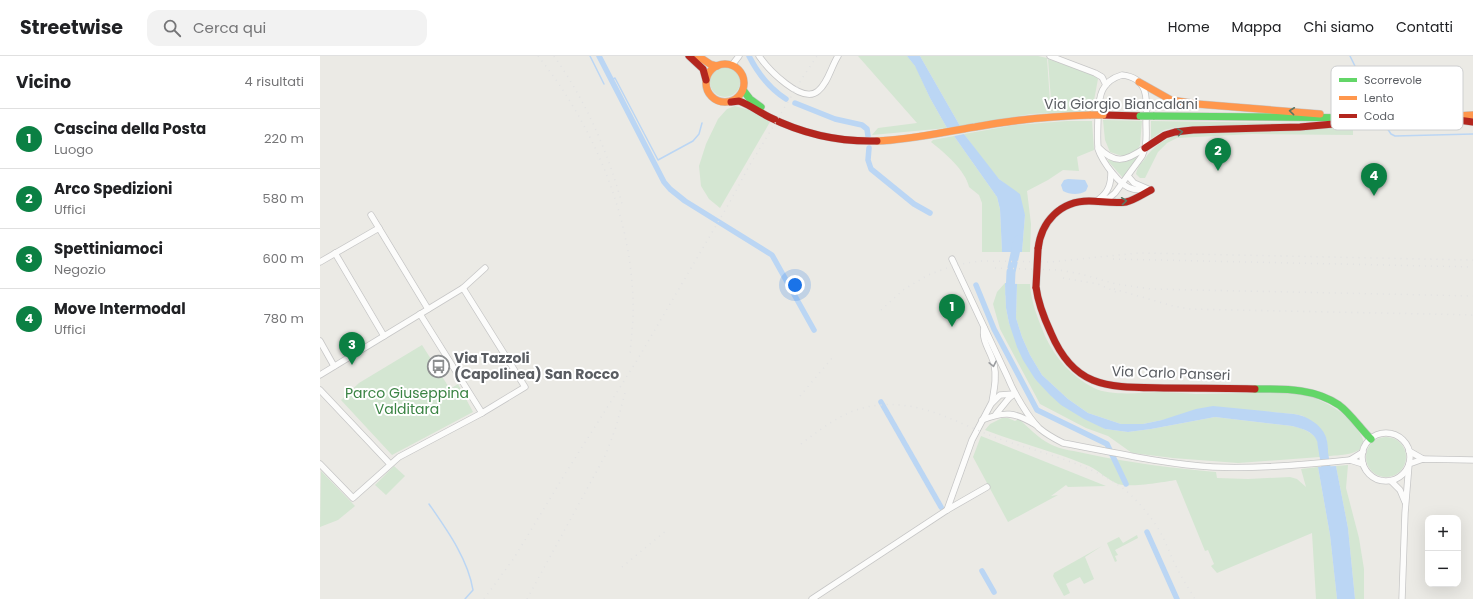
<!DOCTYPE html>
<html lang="it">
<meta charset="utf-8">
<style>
body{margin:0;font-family:Poppins,sans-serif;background:#f2f2f2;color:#202124}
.controls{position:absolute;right:12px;bottom:12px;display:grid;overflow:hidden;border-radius:8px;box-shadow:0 4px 16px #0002}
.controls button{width:36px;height:36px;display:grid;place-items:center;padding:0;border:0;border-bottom:1px solid #e0e0e0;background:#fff;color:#202124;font:20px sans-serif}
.you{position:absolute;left:475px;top:229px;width:14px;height:14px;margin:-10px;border:3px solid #fff;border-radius:50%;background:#1a73e8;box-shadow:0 0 0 6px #1a73e833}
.badge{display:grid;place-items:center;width:26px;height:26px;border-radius:50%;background:#0b8043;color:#fff;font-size:13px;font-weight:700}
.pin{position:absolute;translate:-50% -33px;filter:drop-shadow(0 1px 2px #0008)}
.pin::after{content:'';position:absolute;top:21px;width:14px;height:12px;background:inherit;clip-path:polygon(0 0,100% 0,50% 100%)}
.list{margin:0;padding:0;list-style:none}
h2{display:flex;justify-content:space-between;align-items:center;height:52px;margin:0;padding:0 16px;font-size:17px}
h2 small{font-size:13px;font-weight:400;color:#757577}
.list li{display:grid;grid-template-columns:26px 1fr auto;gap:12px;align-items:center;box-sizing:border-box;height:60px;padding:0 16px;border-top:1px solid #e0e0e0}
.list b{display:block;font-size:15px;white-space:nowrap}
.list p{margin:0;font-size:13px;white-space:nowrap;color:#757577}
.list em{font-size:13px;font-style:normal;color:#757577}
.icon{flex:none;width:22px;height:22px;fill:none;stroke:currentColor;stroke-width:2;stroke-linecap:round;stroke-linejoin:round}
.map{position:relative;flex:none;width:1153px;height:543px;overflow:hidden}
header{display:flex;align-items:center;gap:24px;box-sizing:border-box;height:56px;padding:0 20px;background:#fff;border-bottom:1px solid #e0e0e0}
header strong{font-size:19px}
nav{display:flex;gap:22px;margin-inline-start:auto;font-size:14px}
.search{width:280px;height:36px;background:#f2f2f2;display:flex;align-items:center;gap:10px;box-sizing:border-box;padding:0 14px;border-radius:12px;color:#757577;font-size:15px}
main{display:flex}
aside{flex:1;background:#fff}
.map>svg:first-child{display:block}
</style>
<header>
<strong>Streetwise</strong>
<div class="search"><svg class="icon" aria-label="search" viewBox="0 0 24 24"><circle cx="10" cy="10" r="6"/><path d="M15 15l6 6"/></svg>Cerca qui</div>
<nav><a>Home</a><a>Mappa</a><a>Chi siamo</a><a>Contatti</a></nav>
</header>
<main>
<aside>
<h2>Vicino<small>4 risultati</small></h2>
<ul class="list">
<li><span class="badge">1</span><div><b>Cascina della Posta</b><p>Luogo</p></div><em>220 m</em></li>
<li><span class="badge">2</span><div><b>Arco Spedizioni</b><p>Uffici</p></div><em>580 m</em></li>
<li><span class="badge">3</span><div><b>Spettiniamoci</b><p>Negozio</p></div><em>600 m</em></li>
<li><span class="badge">4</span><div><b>Move Intermodal</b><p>Uffici</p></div><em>780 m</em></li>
</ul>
</aside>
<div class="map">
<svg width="1153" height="543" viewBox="0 0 1153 543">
<rect width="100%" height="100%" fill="#ebeae5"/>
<!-- green -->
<g fill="#d4e6d2">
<path d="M538 0H587L596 11 610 42 627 72 552 79 558 72 597 67Z"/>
<path d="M600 0H718L727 2 730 46 731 45 728 3 774 19 778 23 772 55 711 58 640 70Z"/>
<circle cx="405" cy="26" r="15"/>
<path d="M415 50 429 54 450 66 400 152 389 143 381 130 379 110 386 88 398 63 407 53Z"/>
<path d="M783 64 822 65 820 89 818 93 808 99 802 100 790 96 785 84Z"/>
<path d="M747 65H772L774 94 757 101 759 115 743 114 728 124 707 135 711 168 710 196H702L705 159 688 130 679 123 670 113 644 78 695 69Z"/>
<path d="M831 65 971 67 858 71 844 74 831 83Z"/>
<path d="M1033 70V79L932 78 857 82 847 87 838 96 825 122H820L816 118C817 112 820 108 824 104 833 90 843 84 859 78Z"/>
<path d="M634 80 677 141 680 153 682 196H662V147L659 139 649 131C646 115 624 96 611 86L613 84Z"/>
<path d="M816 101 817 103 803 122 788 105 789 103C799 108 806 107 816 101Z"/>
<path d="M685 227 686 252 689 267 715 323 785 373 808 376 831 373 895 361 972 370C982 372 996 377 999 388 1000 392 1000 397 1000 401L918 407 853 402 812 397 788 380 766 372 720 348 680 273 673 248 677 236Z"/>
<path d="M697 228H710C711 246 718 263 725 280 735 302 752 321 774 332 790 340 819 337 837 336 850 336 863 337 876 338 893 338 909 337 925 337 941 337 971 335 985 339 1007 345 1030 359 1041 379 1052 399 1020 399 1008 400L1006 381 983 360 974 358 940 355 842 364 823 368H801L768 357 748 343 722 319 710 299 702 281 696 262Z"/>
<path d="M102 289 130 333 138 328 153 356 72 399 21 344 39 327Z"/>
<path d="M682 362H688L695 365 699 363C708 371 718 382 730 388 741 394 756 395 768 398 810 407 853 412 896 416L897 422 928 423 970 421 977 423 986 431 981 413 998 411 1010 479 1017 543H996L992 477 897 517 891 510 894 508 888 494 885 495 856 424C844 426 809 432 798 428 788 424 779 415 769 410 736 396 699 387 665 374L670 368Z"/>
<path d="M661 380 786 430 748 431 746 429 731 440 738 439 688 466 653 401Z"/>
<circle cx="1066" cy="401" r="20"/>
<path d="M1028 409 1026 432 1039 482 1044 513V543H1035L1028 472 1016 410Z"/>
<path d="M74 410 85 420 66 439 55 429Z"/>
<path d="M1 415 35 450 18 464 0 471Z"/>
<path d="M817 479 818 482 795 494 798 499 795 500 797 505 795 506 787 487 799 481 803 487Z"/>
<path d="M782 490 765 501 774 523 764 528 760 521 746 528 750 537 744 540 733 520 734 517Z"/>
</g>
<!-- water -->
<g fill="#bbd6f4">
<path d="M587 0H600L640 70 627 72 610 42 595 10Z"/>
<path d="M644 78 679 123 700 138 705 159 702 196H682L680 153 677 141 634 80Z"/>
<path d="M748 123 765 124 768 130 766 135C760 139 750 139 743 135L741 129 744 124Z"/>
<path d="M685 227 697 228 696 262 702 281 710 299 722 319 748 343 768 357 801 368H823L842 364 876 353 893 350 974 358C987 360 1001 368 1006 381 1008 387 1008 394 1008 400L1000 401C999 380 993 375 972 370L895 361 831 373 808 376 785 373 764 363 741 349 730 339 715 323 703 304 697 291 689 267 686 252Z"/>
<path d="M1016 410 1028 472 1035 543H1017L1010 479 998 411Z"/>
</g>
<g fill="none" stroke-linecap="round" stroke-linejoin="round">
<!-- stream -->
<g stroke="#bbd6f4" stroke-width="1.5">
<path d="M270 0 284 28"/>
<path d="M1030 0 1056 53"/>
<path d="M293 23 295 22 338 104 373 85 379 78 382 67"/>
<path d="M1067 72 1071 78 1075 80 1153 78"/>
<path d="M109 448C127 474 148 503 153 534L145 543"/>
</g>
<!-- canal -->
<g stroke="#bbd6f4" stroke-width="5.5">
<path d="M279 0 344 126 350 133 365 145 452 199 494 274"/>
<path d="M429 0C438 18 449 32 466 43"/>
<path d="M475 47 515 63 542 69 547 73 548 80"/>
<path d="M549 92 548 104 551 113 594 148 610 157"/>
<path d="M656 229 674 273 717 354 787 388 806 428"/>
<path d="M561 346 621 451"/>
<path d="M827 476 857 543"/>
<path d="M662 515 674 536"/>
</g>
<!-- river -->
<g stroke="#bbd6f4" stroke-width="9">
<path d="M690 238 691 216 698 184"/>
<path d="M1002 388 1008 423"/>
</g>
<defs>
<g id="street">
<path d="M439 0C448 13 482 49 498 35 508 27 511 11 518 0"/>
<path d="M730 0 775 17 782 21 786 29"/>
<path d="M412 9 419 0"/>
<path d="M802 19C830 22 827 45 826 66 826 75 827 84 825 92 806 105 795 109 778 91 777 80 778 70 778 59 779 40 781 25 802 19Z"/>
<path d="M778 93C782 105 800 131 813 133 818 134 824 134 829 134"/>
<path d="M808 120 814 127 828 133"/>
<path d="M779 143C789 136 791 127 791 116"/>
<path d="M781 144 789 142 795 137 822 100 825 92"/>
<path d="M51 159 108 253"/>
<path d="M15 197 64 280"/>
<path d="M632 203 688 322C694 337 708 361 719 372 726 378 735 383 743 387 793 396 842 408 893 411 939 413 984 409 1030 404L1043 408"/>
<path d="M0 206 59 172"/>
<path d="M100 258 162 357"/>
<path d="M664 272C661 284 671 296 674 308 677 321 674 334 672 346"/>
<path d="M0 285 14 310"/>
<path d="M0 319 143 232 165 212"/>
<path d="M0 334 70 408"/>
<path d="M676 358 689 342 694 338"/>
<path d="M662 364C685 355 695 356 716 369"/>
<circle cx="1066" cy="401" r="24"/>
<path d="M1089 395 1103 403"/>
<path d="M1030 404 1043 396"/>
<path d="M0 408 33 442 79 401 162 357 205 331 143 232"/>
<path d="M1071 425 1080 434 1085 446"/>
<path d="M627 454 667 431"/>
<path d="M492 543 627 454 652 384 671 348 680 339 694 338"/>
<path d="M1082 543 1085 457 1089 408 1103 403 1153 404"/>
</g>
<g id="fast">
<path d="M423 34 430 43 441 51"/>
<path d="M833 60 1046 62"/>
<path d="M935 333C965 333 994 332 1019 349 1030 357 1041 373 1051 383"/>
</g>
<g id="slow">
<path d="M378 0 390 8 397 10"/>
<circle cx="405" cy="27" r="19"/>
<path d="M819 26 851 44 877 48 1000 58"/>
<path d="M1135 60 1153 59"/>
<path d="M557 85C590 84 623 76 655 71 693 64 732 60 771 59"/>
</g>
<g id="jam">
<path d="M369 0 383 13 386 24"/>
<path d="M411 46 419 45C430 49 439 56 449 61 483 78 520 86 557 85"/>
<path d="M783 59 820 60"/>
<path d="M1046 62H1130"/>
<path d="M1124 62 1153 66"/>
<path d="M825 92 845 79 855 76 873 74 980 71 1025 67"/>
<path d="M718 193C721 166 740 145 769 145 781 145 794 148 806 146 815 144 823 138 831 134"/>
<path d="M716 231C718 247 724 262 731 277 755 334 790 331 844 332 874 332 905 332 935 333"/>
</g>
</defs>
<!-- street casing -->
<use href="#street" stroke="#c6c6c6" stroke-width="7"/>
<!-- fast casing -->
<use href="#fast" stroke="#c6c6c6" stroke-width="8"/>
<!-- slow casing -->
<use href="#slow" stroke="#c6c6c6" stroke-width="8"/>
<!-- jam casing -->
<use href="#jam" stroke="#c6c6c6" stroke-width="8"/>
<!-- street -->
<use href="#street" stroke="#fcfcfb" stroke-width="5.5"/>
<!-- fast -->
<use href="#fast" stroke="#63d668" stroke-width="7"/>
<!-- slow -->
<use href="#slow" stroke="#ff974d" stroke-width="7"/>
<!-- jam -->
<use href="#jam" stroke="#b3261e" stroke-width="7"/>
<!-- rail -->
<g stroke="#e2e2e2" stroke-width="1.5" stroke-dasharray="1 5" stroke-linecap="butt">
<path d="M218 0C276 72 316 170 313 263 312 275 311 287 310 299"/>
<path d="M234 0C266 45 288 96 302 148"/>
<path d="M793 203 1153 211"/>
<path d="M675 212 739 214 761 218 796 228 831 233 1153 240"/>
<path d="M743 222 778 228 798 237"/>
<path d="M794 233 853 250 869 253 1153 259"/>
<path d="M561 254 583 234 608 219 635 209 660 205 731 206 818 197 1153 204"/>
<path d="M480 340 513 301"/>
<path d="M481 388C506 369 529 351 561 349 603 345 639 368 677 382 719 397 778 408 812 440 824 452 835 466 843 481 848 492 852 503 858 514 863 524 869 533 875 543"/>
<path d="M302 511 347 474"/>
<path d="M164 543 194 502 245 418 316 306 411 144 428 112 483 21 497 0"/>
<path d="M207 543 286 398 296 371 305 337"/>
</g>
<defs>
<path id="fast-bridge" d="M820 60H833"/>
<path id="slow-bridge" d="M771 59H783"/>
<path id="jam-bridge" d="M716 231 718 193"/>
</defs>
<!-- fast-bridge casing -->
<use href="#fast-bridge" stroke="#c6c6c6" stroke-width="8" stroke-linecap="butt"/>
<!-- slow-bridge casing -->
<use href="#slow-bridge" stroke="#c6c6c6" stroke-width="8" stroke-linecap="butt"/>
<!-- jam-bridge casing -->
<use href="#jam-bridge" stroke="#c6c6c6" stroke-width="8" stroke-linecap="butt"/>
<!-- fast-bridge -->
<use href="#fast-bridge" stroke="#63d668" stroke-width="7"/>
<!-- slow-bridge -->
<use href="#slow-bridge" stroke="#ff974d" stroke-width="7"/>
<!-- jam-bridge -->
<use href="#jam-bridge" stroke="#b3261e" stroke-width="7"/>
</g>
<!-- one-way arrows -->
<defs><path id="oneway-chevron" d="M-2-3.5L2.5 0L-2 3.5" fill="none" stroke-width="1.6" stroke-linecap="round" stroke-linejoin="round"/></defs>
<g stroke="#5d7664">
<use href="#oneway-chevron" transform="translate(972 55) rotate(-174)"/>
<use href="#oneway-chevron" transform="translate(860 76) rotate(-8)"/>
<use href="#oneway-chevron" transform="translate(804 145) rotate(-6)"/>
</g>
<use stroke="#9b9da0" href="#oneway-chevron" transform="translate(673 308) rotate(78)"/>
<!-- icons -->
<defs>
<symbol id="bus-ring" viewBox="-11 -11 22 22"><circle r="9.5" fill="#fff" stroke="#8d8f90" stroke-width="1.5"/><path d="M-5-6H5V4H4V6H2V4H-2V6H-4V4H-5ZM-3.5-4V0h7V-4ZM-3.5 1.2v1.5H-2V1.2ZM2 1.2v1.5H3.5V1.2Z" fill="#8d8f90"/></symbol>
</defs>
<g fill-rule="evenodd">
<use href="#bus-ring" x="106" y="298" width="25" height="25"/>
</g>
<g text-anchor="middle" stroke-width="4" stroke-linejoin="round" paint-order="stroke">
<!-- street labels -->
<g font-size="14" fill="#5b5e63" stroke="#fff">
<text x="801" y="53">Via Giorgio Biancalani</text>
<text transform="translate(851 317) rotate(2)" y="5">Via Carlo Panseri</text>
</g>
<!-- poi labels -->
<g font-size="14" font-weight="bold" fill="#5b5e63" stroke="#fff" text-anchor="start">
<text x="134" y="307">Via Tazzoli<tspan x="134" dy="16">(Capolinea) San Rocco</tspan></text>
</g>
<!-- park labels -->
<g font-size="14" fill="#3a8343" stroke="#fff">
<text x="87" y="342">Parco Giuseppina<tspan x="87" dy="16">Valditara</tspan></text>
</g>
</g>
<!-- legend -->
<rect x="1011" y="10" width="132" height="64" rx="6" fill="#fff" stroke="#cecfd0" stroke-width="1"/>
<rect x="1019" y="22" width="18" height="4" fill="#63d668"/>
<rect x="1019" y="40" width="18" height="4" fill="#ff974d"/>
<rect x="1019" y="58" width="18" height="4" fill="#b3261e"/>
<g font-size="11" fill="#5b5e63">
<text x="1044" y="28">Scorrevole</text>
<text x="1044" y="46">Lento</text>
<text x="1044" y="64">Coda</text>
</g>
</svg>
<div class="controls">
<button>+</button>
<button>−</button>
</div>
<div class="you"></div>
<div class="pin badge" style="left:632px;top:271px">1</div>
<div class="pin badge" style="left:898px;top:115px">2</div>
<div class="pin badge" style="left:32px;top:309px">3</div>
<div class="pin badge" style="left:1054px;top:140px">4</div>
</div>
</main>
